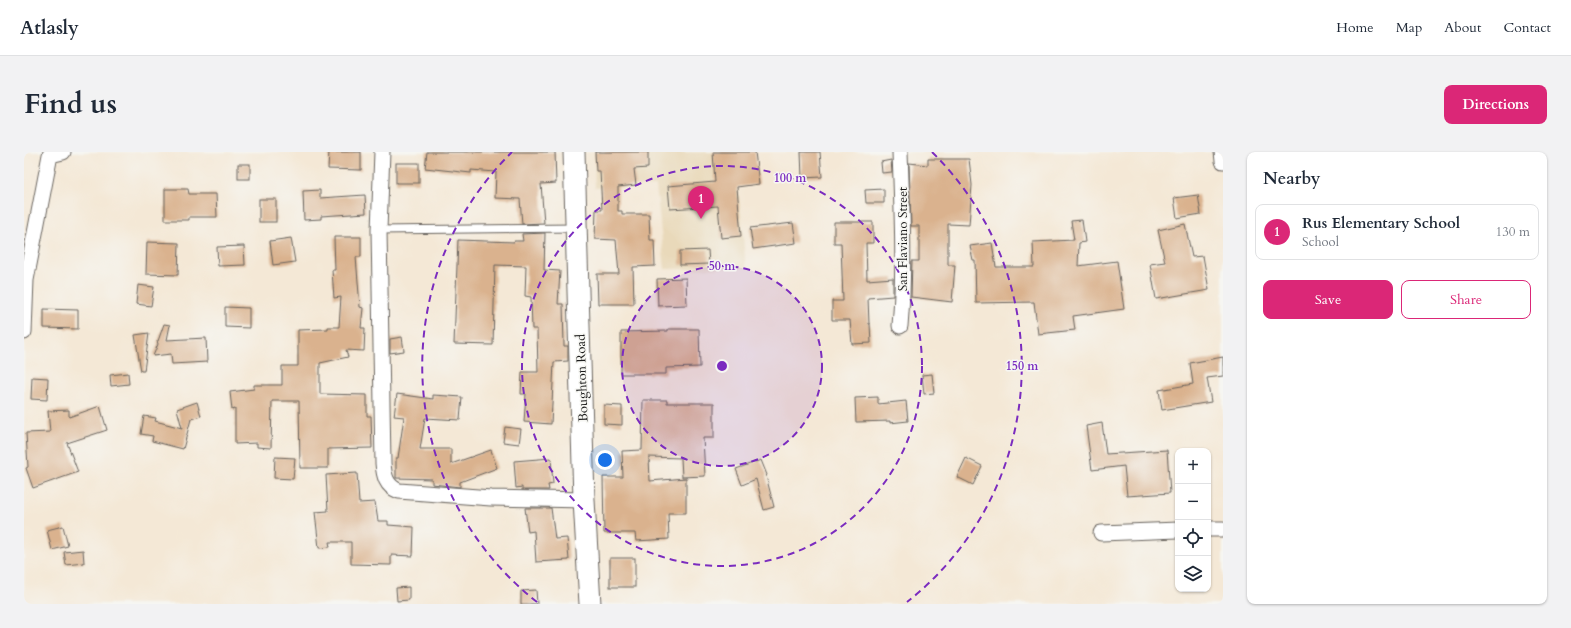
<!DOCTYPE html>
<meta charset="utf-8">
<style>
body{margin:0;font-family:Cardo,serif;background:#f2f2f3;color:#1f2937}
.controls{position:absolute;right:12px;bottom:12px;display:grid;overflow:hidden;border-radius:8px;box-shadow:0 1px 3px #0004}
.controls button{width:36px;height:36px;display:grid;place-items:center;padding:0;border:0;border-bottom:1px solid #e0e1e3;background:#fff;color:#1f2937;font:20px sans-serif}
.you{position:absolute;left:581px;top:308px;width:14px;height:14px;margin:-10px;border:3px solid #fff;border-radius:50%;background:#1a73e8;box-shadow:0 0 0 6px #1a73e833}
.badge{display:grid;place-items:center;width:26px;height:26px;border-radius:50%;background:#db2777;color:#fff;font-size:13px;font-weight:700}
.pin{position:absolute;translate:-50% -33px;filter:drop-shadow(0 1px 2px #0008)}
.pin::after{content:'';position:absolute;top:21px;width:14px;height:12px;background:inherit;clip-path:polygon(0 0,100% 0,50% 100%)}
.list{margin:0;padding:0;list-style:none}
h2{display:flex;justify-content:space-between;align-items:center;height:52px;margin:0;padding:0 16px;font-size:17px}
h2 small{font-size:13px;font-weight:400;color:#747a83}
.list li{display:grid;grid-template-columns:26px 1fr auto;gap:12px;align-items:center;box-sizing:border-box;height:56px;margin:0 8px 8px;padding:0 8px;border:1px solid #e0e1e3;border-radius:8px}
.list b{display:block;font-size:15px;white-space:nowrap}
.list p{margin:0;font-size:13px;white-space:nowrap;color:#747a83}
.list em{font-size:13px;font-style:normal;color:#747a83}
.actions{display:flex;gap:8px;padding:12px 16px}
.actions a{flex:1;padding:9px 0;border:1px solid #db2777;border-radius:8px;text-align:center;font-size:14px;color:#db2777}
.actions .main{background:#db2777;color:#fff}
.icon{flex:none;width:22px;height:22px;fill:none;stroke:currentColor;stroke-width:2;stroke-linecap:round;stroke-linejoin:round}
.map{position:relative;flex:none;width:1199px;height:452px;overflow:hidden;border-radius:8px}
header{display:flex;align-items:center;gap:24px;box-sizing:border-box;height:56px;padding:0 20px;background:#fff;border-bottom:1px solid #e0e1e3}
header strong{font-size:19px}
nav{display:flex;gap:22px;margin-inline-start:auto;font-size:14px}
.intro{display:flex;align-items:center;justify-content:space-between;box-sizing:border-box;height:96px;padding:0 24px}
h1{margin:0;font-size:28px}
.button{padding:10px 18px;border-radius:8px;background:#db2777;color:#fff;font-size:14px;font-weight:700}
main{display:flex;gap:24px;padding:0 24px}
aside{flex:1;background:#fff;border-radius:8px;box-shadow:0 1px 3px #0004}
.map>svg:first-child{display:block}
</style>
<header>
<strong>Atlasly</strong>
<nav><a>Home</a><a>Map</a><a>About</a><a>Contact</a></nav>
</header>
<div class="intro"><h1>Find us</h1><a class="button">Directions</a></div>
<main>
<div class="map">
<svg width="1199" height="452" viewBox="0 0 1199 452">
<rect width="100%" height="100%" fill="#f6f6f2"/>
<filter id="ink" filterUnits="userSpaceOnUse"><feTurbulence type="fractalNoise" baseFrequency=".025" numOctaves="2"/><feDisplacementMap in="SourceGraphic" scale="8" xChannelSelector="R" yChannelSelector="G"/><feConvolveMatrix kernelMatrix="1 2 1 2 8 2 1 2 1" color-interpolation-filters="sRGB"/></filter>
<filter id="wash" filterUnits="userSpaceOnUse"><feTurbulence type="fractalNoise" baseFrequency=".012" numOctaves="4" result="noise"/><feDisplacementMap in="SourceGraphic" scale="16" xChannelSelector="R" yChannelSelector="G"/><feGaussianBlur stdDeviation="0.9" result="paint"/><feColorMatrix in="noise" values="0 0 0 0 0 0 0 0 0 0 0 0 0 0 0 0 0 1.4 0 .05"/><feComposite in="paint" operator="in"/></filter>
<g filter="url(#wash)">
<rect width="100%" height="100%" fill="#f4e8d6"/>
<!-- built -->
<path fill="#e9d9ba" d="M570 0H711L722 116 641 117 632 34 571 36Z"/>
<g id="blocks">
<!-- building -->
<g fill="#dab28e">
<path d="M305 0H337V18L304 17Z"/>
<path d="M403 0H531L532 31 517 32 520 71 498 72 496 47 471 46 472 20 447 18V21L401 16Z"/>
<path d="M571 0H624V16L610 17 612 33 594 35V59H598V62H625L626 88H630L631 114 609 115 610 152H574L573 122H595L592 88 571 87 572 58H578L576 19H572Z"/>
<path d="M689 0H731L735 32 713 35 717 84 697 86 694 54 646 57 644 34 691 30Z"/>
<path d="M777 0H796L798 25 778 26Z"/>
<path d="M904 7H945L948 33 945 73 924 72V113H931L928 150 887 145 888 109H895V74H887L885 11 904 13Z"/>
<path d="M867 8 868 20 858 21 857 10Z"/>
<rect x="372" y="11" width="23" height="20"/>
<rect x="214" y="12" width="12" height="15"/>
<path d="M141 37H164L165 42H192L193 65H165V68H141Z"/>
<path d="M860 37V51H842L841 38Z"/>
<path d="M296 38V46L341 43 342 61 297 64V67L280 68 279 39Z"/>
<path d="M1174 43 1177 62 1153 66 1150 46Z"/>
<rect x="235" y="47" width="17" height="23"/>
<path d="M1058 68 1061 90 1055 91 1054 114 1093 109 1100 157 1049 164 1051 178 1014 182 1010 150 952 151 951 108H949L946 94 968 91 972 115H1010L1009 90 1050 88 1047 69Z"/>
<path d="M810 70H849V91H842L843 128 869 126V144L844 146 845 172H846L847 191 828 192 826 168H808V149H819L817 91H810Z"/>
<path d="M769 71 772 91 729 97 726 76Z"/>
<path d="M1161 72 1168 105 1179 104 1185 138 1132 147 1126 112 1141 110 1134 78Z"/>
<path d="M521 81 520 118 536 119 534 152H539L540 194H544V209L530 210 527 272 500 270 502 242H497L498 220H514L513 177H508L507 145 501 144 502 114 471 113 469 193 430 192 434 88 490 90V89H499L498 82Z"/>
<path d="M310 85H337V105H332L336 155 339 156 337 176H341L340 199 322 198 324 205 296 211V242L343 243V264H347L348 296 304 297V316H276L275 249H248L247 296 233 295V291L211 292V257L208 258 206 240 230 237V233H258V214H274V178L304 177V175H315L317 145 310 146 308 118H311Z"/>
<path d="M267 86 271 110 249 113 246 89Z"/>
<path d="M123 90 155 91 154 123 122 122Z"/>
<path d="M220 94 221 113 194 114 193 95Z"/>
<path d="M684 98 685 112 656 113V99Z"/>
<path d="M662 126 663 153 634 154 633 127Z"/>
<path d="M114 133 130 135 127 154 112 152Z"/>
<path d="M201 155 225 156V176L201 175Z"/>
<path d="M20 157 54 158V177L20 176Z"/>
<path d="M140 172 146 173 143 188 182 186 183 210 148 212 147 202 129 204 134 192 133 189H134Z"/>
<path d="M644 177H675L676 215 642 216V222H597V180L644 179Z"/>
<path d="M125 181 120 219H117L111 183Z"/>
<path d="M378 185 380 199 366 201V187Z"/>
<path d="M1199 205V224L1183 226 1187 250 1138 258 1135 238 1169 232 1166 211Z"/>
<path d="M104 221 105 232 87 234 86 223Z"/>
<path d="M908 222 910 241 900 242 898 223Z"/>
<path d="M8 225 24 226 23 248 7 247Z"/>
<path d="M373 242 409 247V243L438 245 436 268 401 266 396 297H427V312L467 298 473 316 436 330V335L408 332V327L372 326V306H374L380 265 370 264Z"/>
<path d="M854 245V252L882 249 884 269 866 271V269L832 270 831 246Z"/>
<path d="M619 248H643V251H690V286H679L681 324 658 325 657 306 625 305 626 329 662 326V361H644L645 387 612 389 611 381H580L579 325H599L598 299 618 298Z"/>
<path d="M173 250 177 264 167 267 159 297 128 289 129 284 117 282 120 264 132 266 131 269 158 276 153 257Z"/>
<path d="M580 253 598 254V273L580 272Z"/>
<path d="M76 254 83 278 43 291 54 320 9 336 2 316 4 315 2 281 26 280 24 259 45 258V265Z"/>
<path d="M1078 271 1082 302 1143 298 1146 341 1103 344 1100 314 1068 318 1062 274Z"/>
<path d="M481 275 497 277 495 292 479 290Z"/>
<path d="M251 305 271 306 269 327 250 326Z"/>
<path d="M527 306 529 332 524 333 525 338H498V335L492 336 490 309Z"/>
<path d="M942 306 958 314 949 333 933 325Z"/>
<path d="M737 308 743 323 742 324 750 355 740 358 732 327 718 333 712 317Z"/>
<path d="M333 321 335 351 351 350 354 369H364V373L390 375 389 404 367 403V413L327 412V390H305L306 395 295 396 291 360 304 359 302 323Z"/>
<path d="M501 356H527L531 387 543 386 545 408 512 410 510 379 504 380Z"/>
<path d="M39 374 44 394 28 398 23 378Z"/>
<path d="M59 398 60 411 42 413 40 400Z"/>
<rect x="586" y="406" width="25" height="29"/>
<path d="M385 435V448L373 449 372 436Z"/>
<path d="M512 438 513 452H497V439Z"/>
</g>
</g>
</g>
<g filter="url(#ink)">
<use href="#blocks" fill-opacity="0" stroke="#68635d" stroke-width="1"/>
<g fill="none" stroke-linecap="round" stroke-linejoin="round">
<defs>
<path id="service" d="M355 78 551 76"/>
<g id="minor">
<path d="M358 0 355 78 359 311C360 324 362 334 375 339L467 346 560 348"/>
<path d="M1198 0 1199 9"/>
<path d="M876 174C881 116 878 58 876 0"/>
<path d="M0 180 2 128 26 3 39 0"/>
<path d="M1184 377H1199"/>
<path d="M1077 381 1154 378"/>
</g>
<path id="secondary" d="M550 0 560 348 566 452"/>
</defs>
<!-- service casing -->
<use href="#service" stroke="#68635d" stroke-width="9"/>
<!-- minor casing -->
<use href="#minor" stroke="#68635d" stroke-width="17"/>
<!-- secondary casing -->
<use href="#secondary" stroke="#68635d" stroke-width="23"/>
<!-- service -->
<use href="#service" stroke="#fff" stroke-width="7"/>
<!-- minor -->
<use href="#minor" stroke="#fff" stroke-width="15"/>
<!-- secondary -->
<use href="#secondary" stroke="#fff" stroke-width="21"/>
</g>
</g>
<!-- distance rings -->
<circle cx="698" cy="214" r="100" fill="#7b2cbf" fill-opacity=".12"/>
<g fill="none" stroke="#7b2cbf" stroke-width="2" stroke-dasharray="7 5">
<circle cx="698" cy="214" r="100"/>
<circle cx="698" cy="214" r="200"/>
<path d="M513 450A300 300 0 0 1 488 0M908 0A300 300 0 0 1 883 450"/>
</g>
<g text-anchor="middle" stroke-width="3" stroke-linejoin="round" paint-order="stroke">
<!-- street labels -->
<g font-size="13" fill="#1c1c1c" stroke="#f6f6f2">
<text transform="translate(878 87) rotate(-90)" y="5">San Flaviano Street</text>
<text transform="translate(557 226) rotate(-92)" y="5">Boughton Road</text>
</g>
</g>
<circle cx="698" cy="214" r="6" fill="#7b2cbf" stroke="#f6f6f2" stroke-width="2"/>
<g font-size="12" text-anchor="middle" font-weight="bold" fill="#7b2cbf" stroke="#f6f6f2" stroke-width="3" stroke-linejoin="round" paint-order="stroke">
<text x="766" y="30">100 m</text>
<text x="698" y="118">50 m</text>
<text x="998" y="218">150 m</text>
</g>
</svg>
<div class="controls">
<button>+</button>
<button>−</button>
<button><svg class="icon" aria-label="locate" viewBox="0 0 24 24"><circle cx="12" cy="12" r="6"/><path d="M12 2v4M12 18v4M2 12h4M18 12h4"/></svg></button>
<button><svg class="icon" aria-label="layers" viewBox="0 0 24 24"><path d="M12 4l9 5-9 5-9-5zM3 14l9 5 9-5"/></svg></button>
</div>
<div class="you"></div>
<div class="pin badge" style="left:677px;top:67px">1</div>
</div>
<aside>
<h2>Nearby<small></small></h2>
<ul class="list">
<li><span class="badge">1</span><div><b>Rus Elementary School</b><p>School</p></div><em>130 m</em></li>
</ul>
<div class="actions"><a class="main">Save</a><a>Share</a></div>
</aside>
</main>
